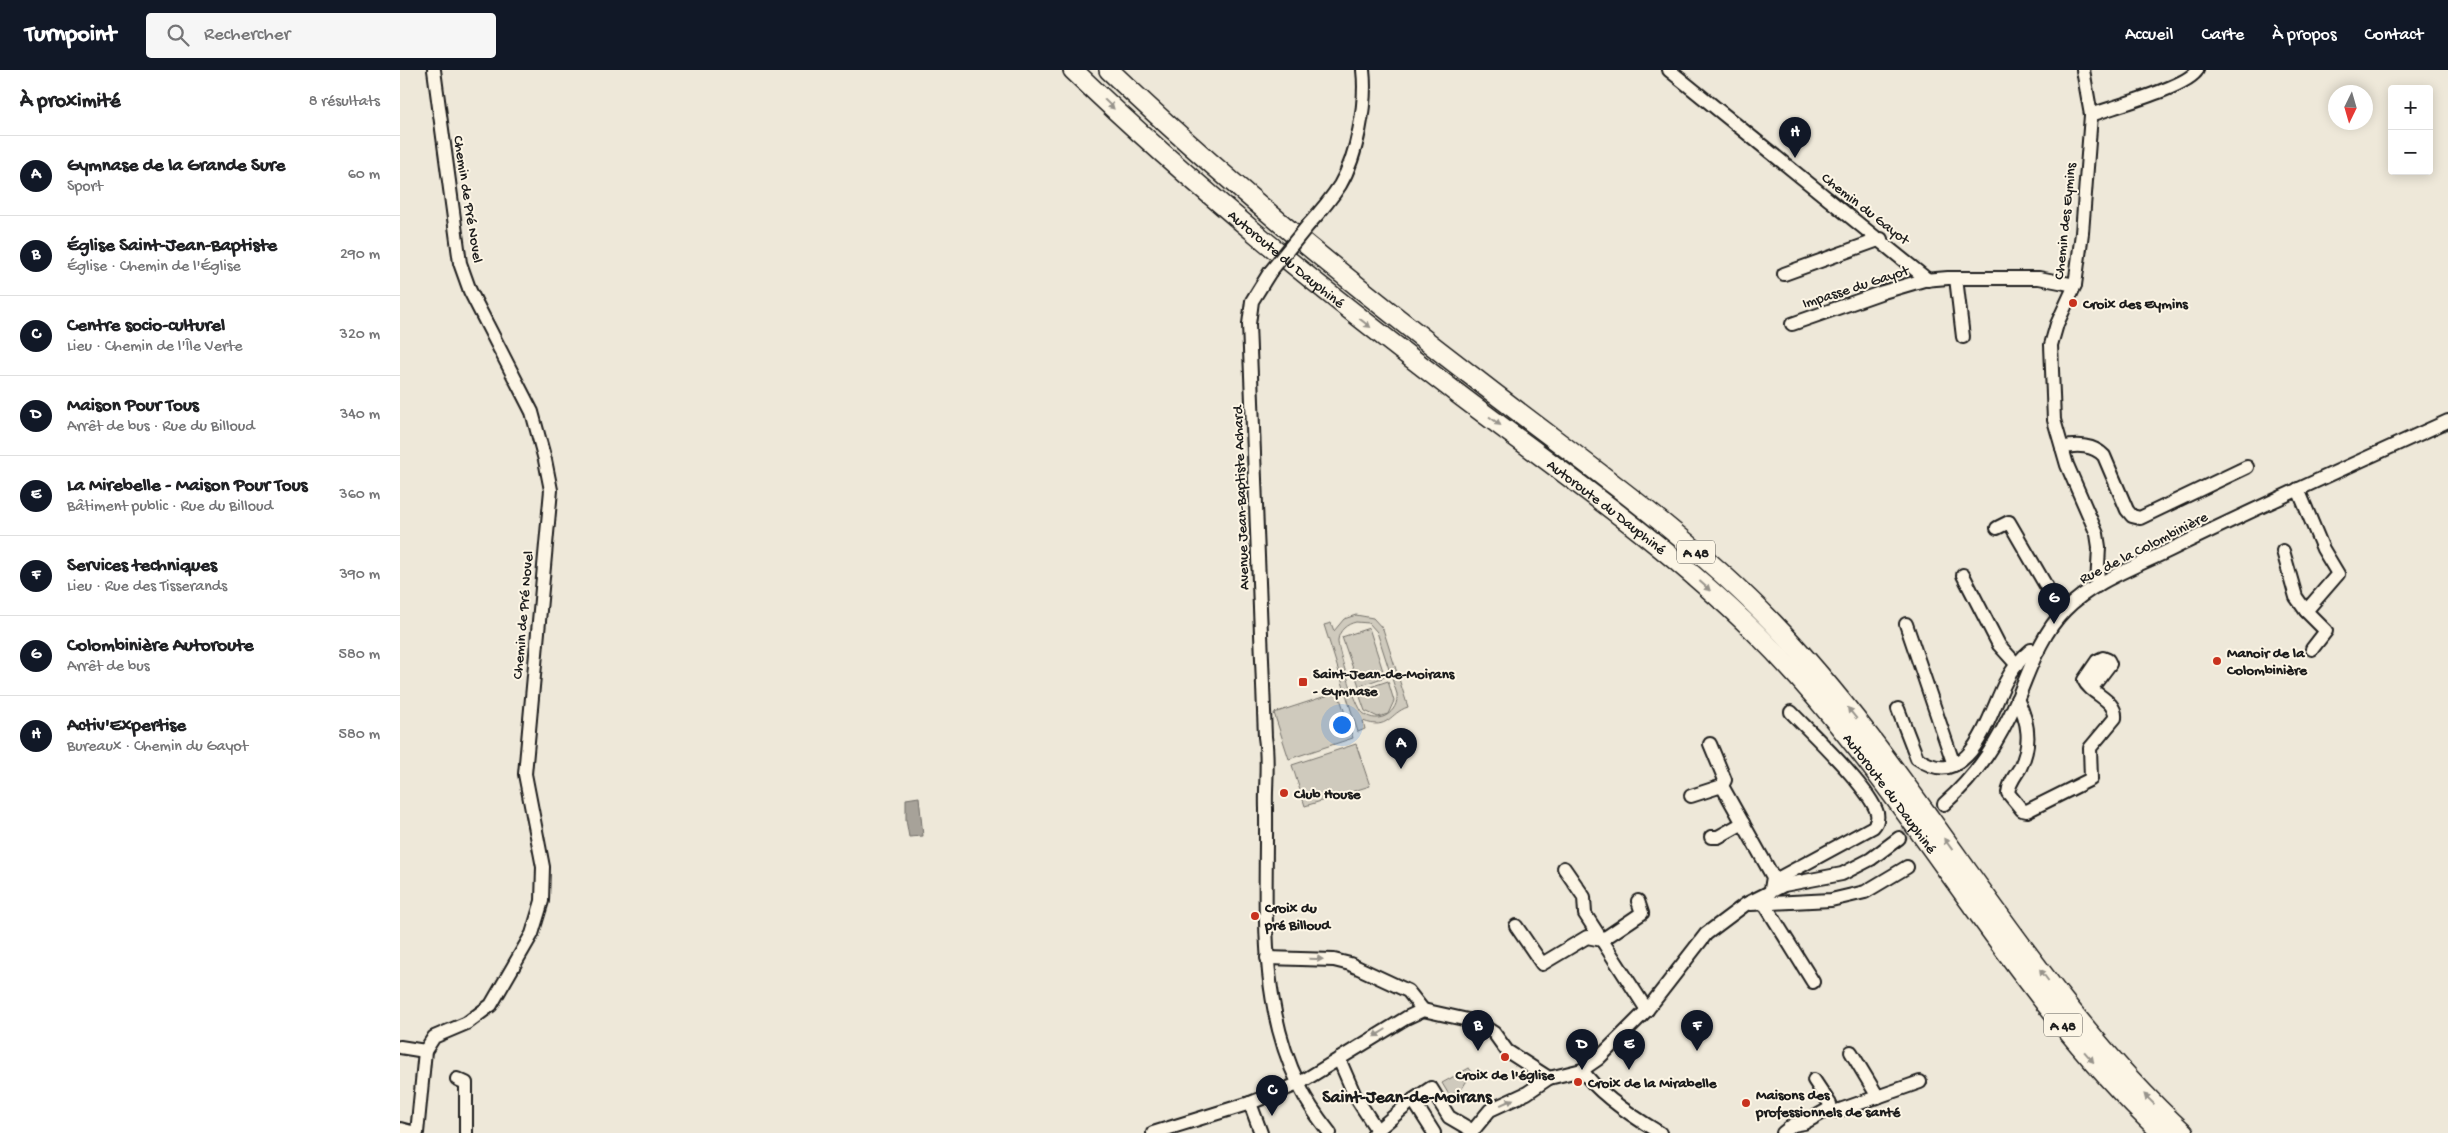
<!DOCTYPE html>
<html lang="fr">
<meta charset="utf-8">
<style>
body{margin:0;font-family:"Gochi Hand",sans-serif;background:#f6f6f6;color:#202124}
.controls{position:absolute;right:15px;top:15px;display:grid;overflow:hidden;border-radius:5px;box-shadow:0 2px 12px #0003}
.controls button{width:45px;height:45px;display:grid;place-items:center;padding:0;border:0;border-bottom:1px solid #e0e0e0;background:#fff;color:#202124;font:25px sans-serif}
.compass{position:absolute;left:1928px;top:15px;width:45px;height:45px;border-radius:50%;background:#fff;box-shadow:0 2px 12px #0003;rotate:185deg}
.you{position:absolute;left:941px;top:654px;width:18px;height:18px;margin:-12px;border:4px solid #fff;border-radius:50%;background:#1a73e8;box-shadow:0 0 0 8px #1a73e833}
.badge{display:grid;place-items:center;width:32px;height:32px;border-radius:50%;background:#111827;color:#fff;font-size:16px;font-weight:700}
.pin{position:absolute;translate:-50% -41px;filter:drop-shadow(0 1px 2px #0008)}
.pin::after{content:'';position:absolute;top:26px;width:18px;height:15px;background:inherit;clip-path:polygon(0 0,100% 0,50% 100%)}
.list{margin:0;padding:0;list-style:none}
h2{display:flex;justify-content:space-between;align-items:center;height:65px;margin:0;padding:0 20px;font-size:21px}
h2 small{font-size:16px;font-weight:400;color:#757577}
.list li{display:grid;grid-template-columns:32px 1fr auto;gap:15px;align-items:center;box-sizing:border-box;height:80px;padding:0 20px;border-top:1px solid #e0e0e0}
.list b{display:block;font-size:19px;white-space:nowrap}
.list p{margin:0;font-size:16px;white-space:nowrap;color:#757577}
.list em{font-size:16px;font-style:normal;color:#757577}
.icon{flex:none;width:28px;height:28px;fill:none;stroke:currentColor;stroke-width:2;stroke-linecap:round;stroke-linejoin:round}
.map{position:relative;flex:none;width:2048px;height:1063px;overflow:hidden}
header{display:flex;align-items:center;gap:30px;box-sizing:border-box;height:70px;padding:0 25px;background:#111827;color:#fff}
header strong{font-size:24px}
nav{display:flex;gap:28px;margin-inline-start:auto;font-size:18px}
.search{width:350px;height:45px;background:#f6f6f6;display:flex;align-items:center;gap:12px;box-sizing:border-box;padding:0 18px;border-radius:5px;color:#757577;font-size:19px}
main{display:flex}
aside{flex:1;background:#fff}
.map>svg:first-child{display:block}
</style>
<header>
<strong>Turnpoint</strong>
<div class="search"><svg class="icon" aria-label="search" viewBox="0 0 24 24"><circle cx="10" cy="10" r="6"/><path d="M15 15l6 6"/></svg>Rechercher</div>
<nav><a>Accueil</a><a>Carte</a><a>À propos</a><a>Contact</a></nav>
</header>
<main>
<aside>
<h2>À proximité<small>8 résultats</small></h2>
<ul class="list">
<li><span class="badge">A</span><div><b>Gymnase de la Grande Sure</b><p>Sport</p></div><em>60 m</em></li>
<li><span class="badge">B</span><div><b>Église Saint-Jean-Baptiste</b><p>Église · Chemin de l'Église</p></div><em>290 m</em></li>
<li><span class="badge">C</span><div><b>Centre socio-culturel</b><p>Lieu · Chemin de l'Île Verte</p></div><em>320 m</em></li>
<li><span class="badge">D</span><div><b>Maison Pour Tous</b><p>Arrêt de bus · Rue du Billoud</p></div><em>340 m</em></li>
<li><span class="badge">E</span><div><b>La Mirebelle - Maison Pour Tous</b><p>Bâtiment public · Rue du Billoud</p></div><em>360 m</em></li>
<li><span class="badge">F</span><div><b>Services techniques</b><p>Lieu · Rue des Tisserands</p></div><em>390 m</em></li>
<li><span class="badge">G</span><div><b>Colombinière Autoroute</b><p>Arrêt de bus</p></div><em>580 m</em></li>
<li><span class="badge">H</span><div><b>Activ'Expertise</b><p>Bureaux · Chemin du Gayot</p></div><em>580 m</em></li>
</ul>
</aside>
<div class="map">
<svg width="2048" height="1063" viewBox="0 0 2048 1063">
<rect width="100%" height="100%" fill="#eee8d9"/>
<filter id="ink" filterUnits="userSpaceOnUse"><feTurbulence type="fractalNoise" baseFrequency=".02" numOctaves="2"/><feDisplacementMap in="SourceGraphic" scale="10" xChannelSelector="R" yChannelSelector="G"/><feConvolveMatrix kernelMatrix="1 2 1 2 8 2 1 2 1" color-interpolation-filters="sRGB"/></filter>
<g filter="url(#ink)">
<!-- green -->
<g fill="#cfcabd" stroke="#76736c" fill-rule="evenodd">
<path d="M956 545 973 548 983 559 1008 637C989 643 989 661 963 651L965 659 958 662 924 555 931 553 934 561 944 549ZM956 552 969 553 977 562 997 624C999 642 979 656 963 643 956 637 937 579 938 570 939 560 947 554 956 552Z"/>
<path d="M969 558 985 607 959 616 942 567Z"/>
<path d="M988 611 994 631 988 644 978 647 965 641 958 621Z"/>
<path d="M938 622 953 668 889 689 874 643Z"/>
<path d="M956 674 970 716 905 736 892 695Z"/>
<path d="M1069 998 1072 1002 1060 1022 1051 1028 1042 1013Z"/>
</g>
<!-- water -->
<path fill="#a7a299" stroke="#6f6c67" d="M519 727 523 766 509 767 506 750V729Z"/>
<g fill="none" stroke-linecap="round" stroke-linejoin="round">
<!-- minor-tunnel -->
<path stroke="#cec9bd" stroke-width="12" stroke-dasharray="12 6" stroke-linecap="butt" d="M1499 768 1544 734"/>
<defs>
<g id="minor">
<path d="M1269 0 1528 210"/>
<path d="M1683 0 1691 45 1682 163 1675 215 1657 254 1651 275 1654 350 1667 395 1697 464 1699 477 1697 516"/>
<path d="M1691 45C1712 37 1788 17 1797 0"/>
<path d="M909 154C920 142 931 129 940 115 957 86 967 34 963 0"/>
<path d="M870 202 852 231 849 254 865 667C869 692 865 714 866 739 867 832 857 929 899 1015 907 1033 918 1048 930 1063"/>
<path d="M1384 204 1481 169"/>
<path d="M1556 208 1563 267"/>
<path d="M1392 254 1483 222 1524 210 1548 208H1639L1675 215"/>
<path d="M1662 378C1677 374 1694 375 1704 386L1727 440 1732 446 1740 448 1847 397"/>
<path d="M1898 419 1923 479 1938 504 1906 541 1926 561 1912 579"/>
<path d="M1597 458 1609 452 1649 521 1664 540"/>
<path d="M1883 481 1896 527 1906 541"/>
<path d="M1563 505 1599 575 1617 595"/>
<path d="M1506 554 1554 695"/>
<path d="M1617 629C1629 652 1632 674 1620 698 1615 706 1609 713 1608 723L1622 740 1627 741 1691 709 1690 678 1715 648C1717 630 1690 624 1684 610L1697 591 1703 588 1708 590 1710 594 1691 619"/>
<path d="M1498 639 1517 688C1569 724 1588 647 1605 613 1611 601 1621 588 1631 580L1638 581"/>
<path d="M1310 674 1325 710 1322 716"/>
<path d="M1291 726 1322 716 1373 807 1371 819"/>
<path d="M1544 734C1578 704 1599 671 1617 630 1630 599 1641 564 1665 540 1692 512 1735 497 1770 480 1862 435 1955 393 2048 351"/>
<path d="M1311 767H1318L1343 753"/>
<path d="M1164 798 1184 827 1185 844 1247 940"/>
<path d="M1372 820 1379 808 1473 757C1477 753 1478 748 1477 743 1470 718 1411 663 1391 642"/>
<path d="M1364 833 1413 912"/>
<path d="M1351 834 1431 830 1465 822 1507 797"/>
<path d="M1116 856 1142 894 1187 867 1202 870 1242 843 1238 831"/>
<path d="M867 888 934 890 950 894 1008 921 1023 940"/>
<path d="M1023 940 1077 952 1094 963 1107 981 1149 1008"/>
<path d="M0 977 25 981"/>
<path d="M1451 982 1478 1027"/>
<path d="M939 989 955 1026 977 1060"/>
<path d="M1182 1000C1199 1025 1235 1048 1260 1063"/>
<path d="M57 1009 66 1013V1063"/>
<path d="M1414 1010 1430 1034 1429 1039"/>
<path d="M1013 1030 1034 1063"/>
<path d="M850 1033 861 1063"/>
<path d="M0 1059 15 1063"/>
<path d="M17 1063 25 981 34 967 67 953 91 935 132 864 142 831 143 797 125 704 151 420 145 390 132 342 70 221 60 193 34 0"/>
<path d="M753 1063 850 1033 898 1014 1006 948 1023 940"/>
<path d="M974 1063 1013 1030 1031 1018 1049 1047 1073 1061"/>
<path d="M1071 1063 1090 1040 1127 1023 1149 1008 1182 1000 1198 989 1247 940 1306 864 1346 834 1384 815 1442 804 1471 789 1499 768"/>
<path d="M1383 1063 1393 1055 1404 1053 1429 1039 1437 1041 1520 1012"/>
</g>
<g id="highway">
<path id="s1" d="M673 0C795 118 927 224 1062 327 1161 402 1266 474 1355 562 1509 714 1604 915 1762 1063"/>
<path d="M709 0C825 111 949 212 1077 310 1177 388 1284 461 1372 552 1524 710 1622 913 1784 1063"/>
</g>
</defs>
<!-- minor casing -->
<use href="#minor" stroke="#1c1c1c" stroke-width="16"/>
<!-- highway casing -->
<use href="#highway" stroke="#1c1c1c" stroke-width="22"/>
<!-- minor -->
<use href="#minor" stroke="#fcf5e5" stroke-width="12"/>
<!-- highway -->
<use href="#highway" stroke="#fcf5e5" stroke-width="19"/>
<defs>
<path id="minor-bridge" d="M870 202 909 154"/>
</defs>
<!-- minor-bridge casing -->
<use href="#minor-bridge" stroke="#1c1c1c" stroke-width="16" stroke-linecap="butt"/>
<!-- minor-bridge -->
<use href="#minor-bridge" stroke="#fcf5e5" stroke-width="12"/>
</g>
<!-- one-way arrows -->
<defs><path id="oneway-solid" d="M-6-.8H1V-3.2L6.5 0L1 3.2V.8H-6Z" transform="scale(1.25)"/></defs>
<g fill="#97938b">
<use href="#oneway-solid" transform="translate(709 34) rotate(44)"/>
<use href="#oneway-solid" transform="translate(965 253) rotate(38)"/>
<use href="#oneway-solid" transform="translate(1095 351) rotate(37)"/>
<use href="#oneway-solid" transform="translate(1305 516) rotate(42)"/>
<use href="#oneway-solid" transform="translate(1452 643) rotate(-129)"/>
<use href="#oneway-solid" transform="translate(1548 774) rotate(-126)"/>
<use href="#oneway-solid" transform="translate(916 889) rotate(1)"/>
<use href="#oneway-solid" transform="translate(1644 905) rotate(-127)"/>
<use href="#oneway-solid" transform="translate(980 963) rotate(148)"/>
<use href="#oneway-solid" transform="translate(1689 987) rotate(49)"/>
<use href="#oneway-solid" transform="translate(1749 1029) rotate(-135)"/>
<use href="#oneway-solid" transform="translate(1107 1032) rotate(-24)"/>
</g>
</g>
<!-- markers -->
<g fill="#c8321e" stroke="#fcf5e5" stroke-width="2">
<circle cx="1673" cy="233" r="5"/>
<circle cx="1817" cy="591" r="5"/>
<rect x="898" y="607" width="10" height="10" rx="2.5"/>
<circle cx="884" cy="723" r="5"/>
<circle cx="855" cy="846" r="5"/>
<circle cx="1105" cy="987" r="5"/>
<circle cx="1178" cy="1012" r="5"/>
<circle cx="1346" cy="1033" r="5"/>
</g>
<g text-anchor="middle" stroke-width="4" stroke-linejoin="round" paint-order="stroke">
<!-- shield labels -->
<g fill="#fcf5e5" stroke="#5f5d58" stroke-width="1">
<rect x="1277" y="470.5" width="38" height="23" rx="4"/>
<rect x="1644" y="943.5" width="38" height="23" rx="4"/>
</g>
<g font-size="14" font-weight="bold" fill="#1c1c1c">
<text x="1296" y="487">A 48</text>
<text x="1663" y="960">A 48</text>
</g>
<!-- street labels -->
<g font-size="15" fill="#1c1c1c" stroke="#fcf5e5">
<text transform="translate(69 129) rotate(81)" y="5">Chemin de Pré Novel</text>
<text transform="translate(1466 138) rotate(38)" y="5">Chemin du Gayot</text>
<text transform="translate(1664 151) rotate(-84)" y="5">Chemin des Eymins</text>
<text dy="5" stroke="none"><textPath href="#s1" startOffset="285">Autoroute du Dauphiné</textPath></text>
<text transform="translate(1455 216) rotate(-18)" y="5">Impasse du Gayot</text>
<text transform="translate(840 428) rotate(-92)" y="5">Avenue Jean-Baptiste Achard</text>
<text dy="5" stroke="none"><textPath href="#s1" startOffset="690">Autoroute du Dauphiné</textPath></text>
<text transform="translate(1743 477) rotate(-27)" y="5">Rue de la Colombinière</text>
<text transform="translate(122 545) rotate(-85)" y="5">Chemin de Pré Novel</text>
<text dy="5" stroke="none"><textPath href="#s1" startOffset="1095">Autoroute du Dauphiné</textPath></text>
</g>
<!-- poi labels -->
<g font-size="15" font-weight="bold" fill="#1c1c1c" stroke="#fcf5e5" text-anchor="start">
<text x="1683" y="238">Croix des Eymins</text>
<text x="1827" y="587">Manoir de la<tspan x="1827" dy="17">Colombinière</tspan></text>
<text x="913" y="608">Saint-Jean-de-Moirans<tspan x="913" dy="17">- Gymnase</tspan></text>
<text x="894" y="728">Club House</text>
<text x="865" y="842">Croix du<tspan x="865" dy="17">pré Billoud</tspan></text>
<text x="1105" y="1009" text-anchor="middle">Croix de l'église</text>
<text x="1188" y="1017">Croix de la Mirabelle</text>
<text x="1356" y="1029">Maisons des<tspan x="1356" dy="17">professionnels de santé</tspan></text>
</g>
<!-- quarter labels -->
<g font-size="18" font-weight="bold" fill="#1c1c1c" stroke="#fcf5e5">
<text x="1007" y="1032">Saint-Jean-de-Moirans</text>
</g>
</g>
</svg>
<div class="controls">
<button>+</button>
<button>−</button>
</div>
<svg class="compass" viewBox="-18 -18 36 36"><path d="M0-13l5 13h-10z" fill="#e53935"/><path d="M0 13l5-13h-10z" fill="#757577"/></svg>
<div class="you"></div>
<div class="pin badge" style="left:1001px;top:699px">A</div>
<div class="pin badge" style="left:1078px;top:981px">B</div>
<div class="pin badge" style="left:872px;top:1046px">C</div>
<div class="pin badge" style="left:1182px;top:1000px">D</div>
<div class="pin badge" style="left:1229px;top:1000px">E</div>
<div class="pin badge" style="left:1297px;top:981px">F</div>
<div class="pin badge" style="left:1654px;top:554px">G</div>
<div class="pin badge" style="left:1395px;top:88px">H</div>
</div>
</main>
